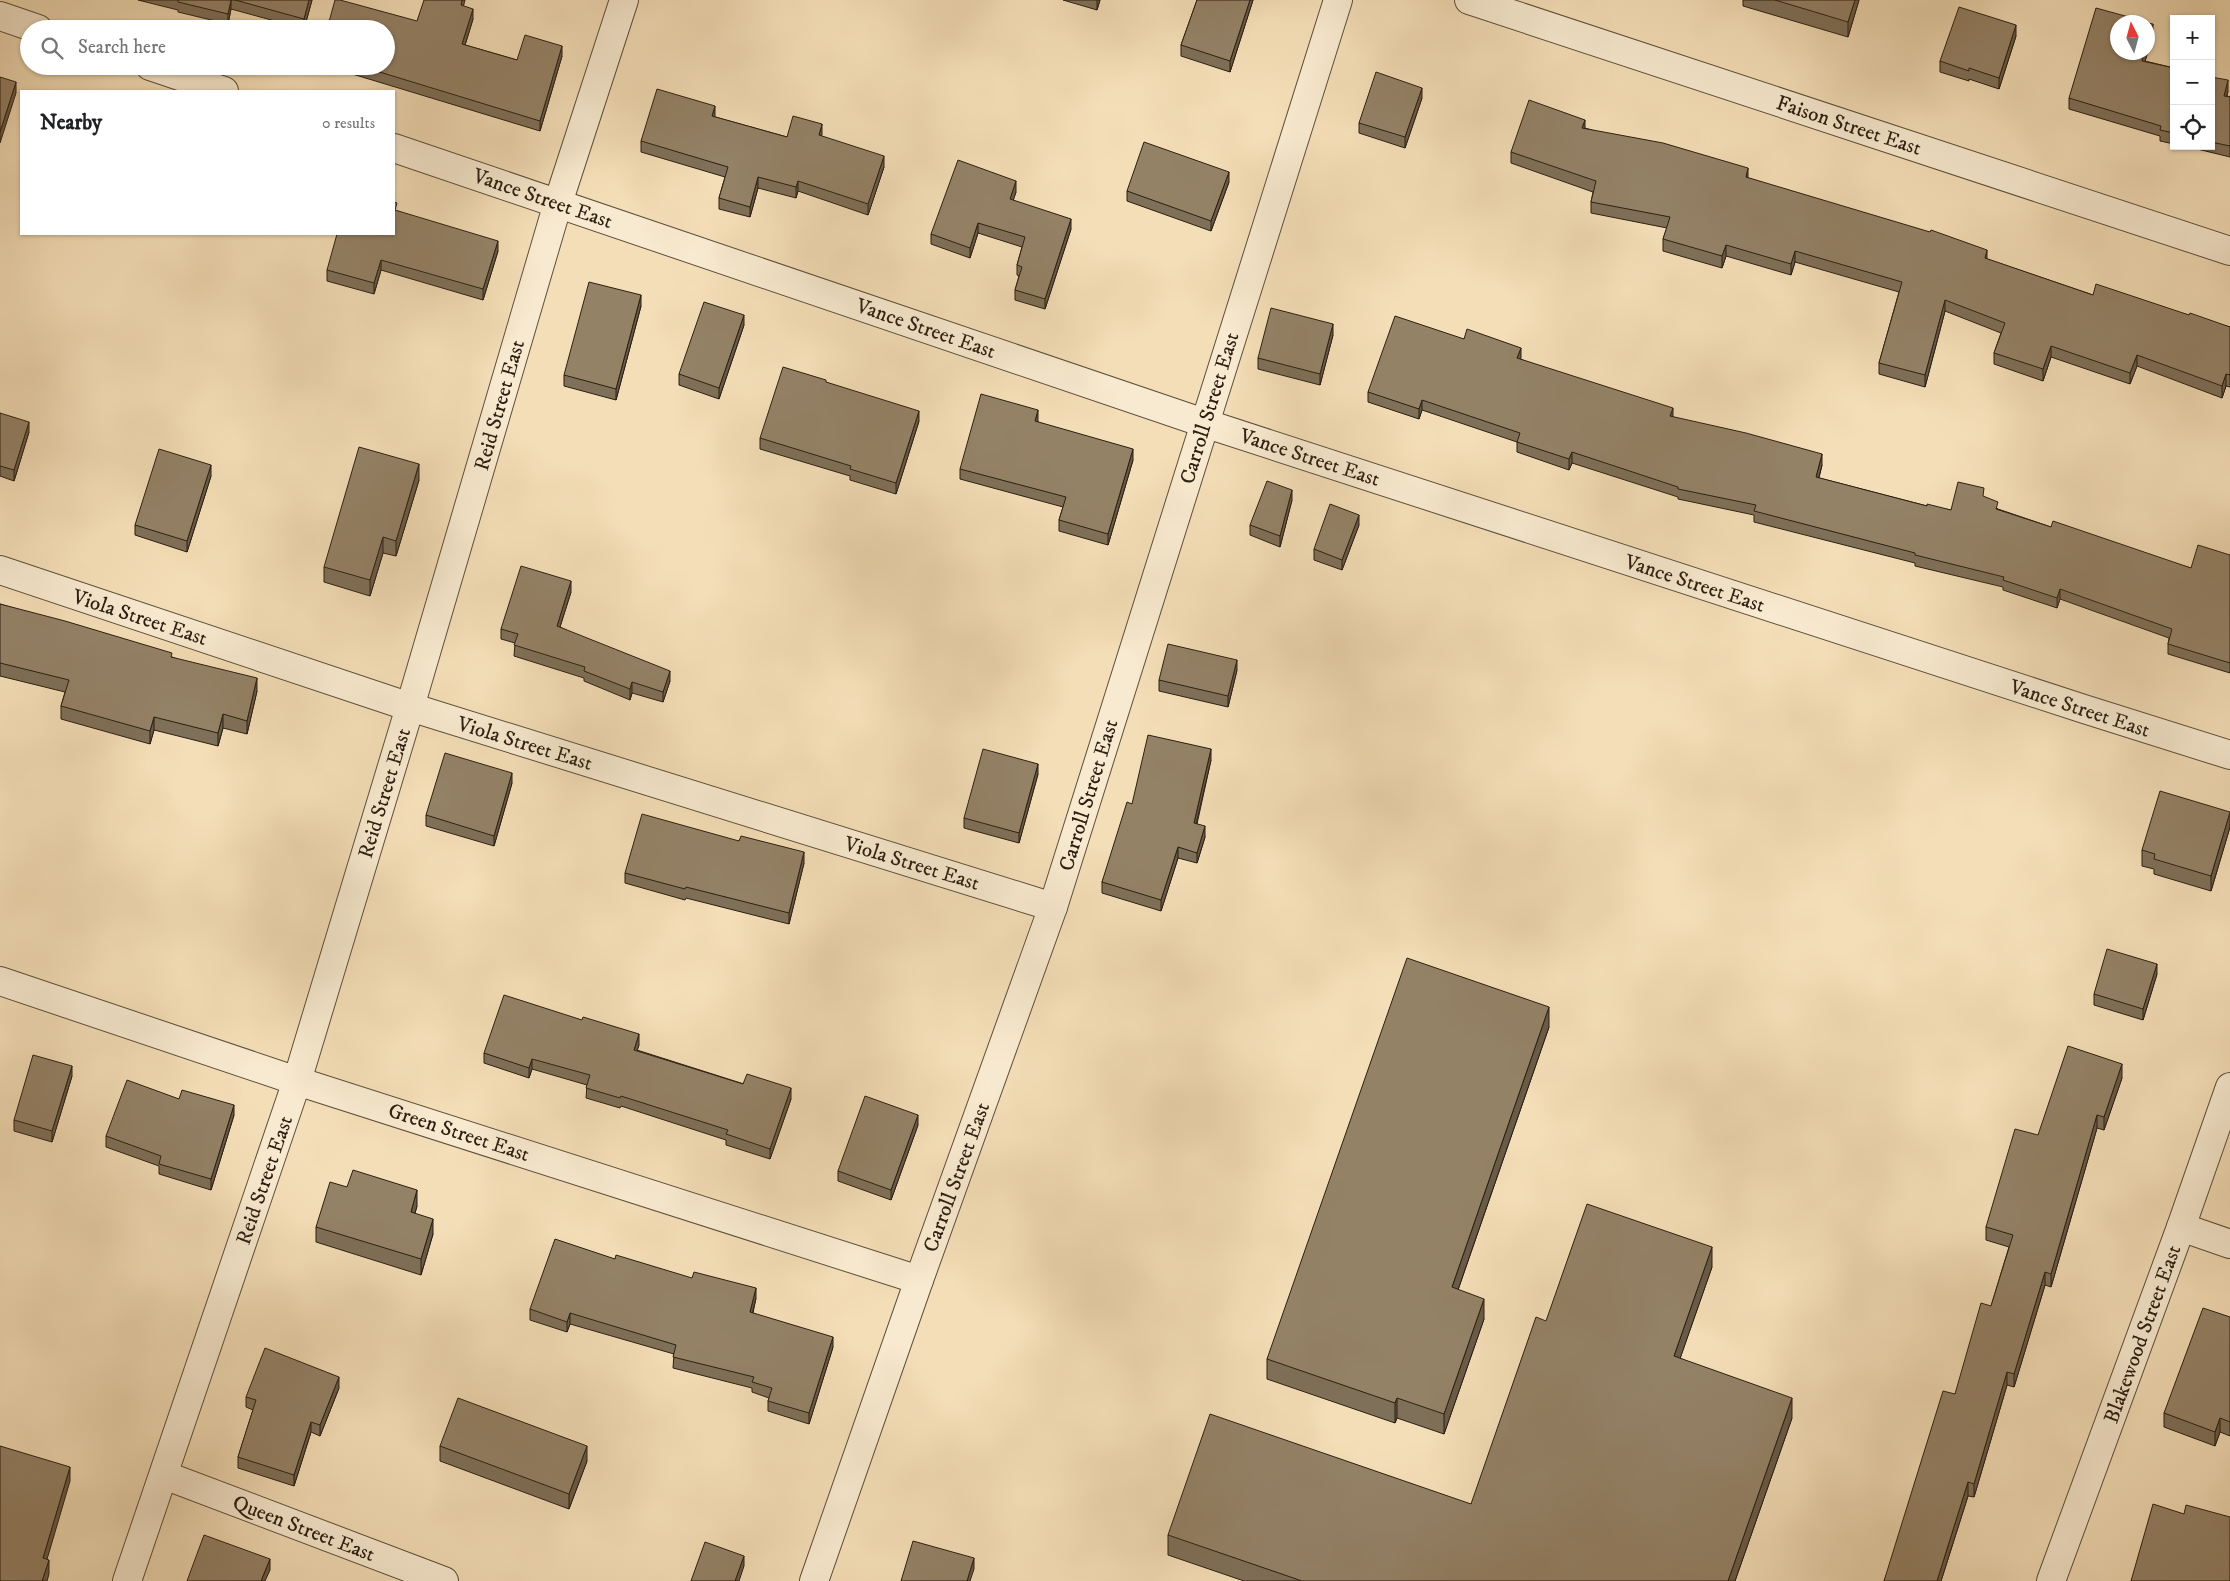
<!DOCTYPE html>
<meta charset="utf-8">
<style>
body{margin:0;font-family:"IM FELL DW Pica",serif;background:#f6f6f6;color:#202124}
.controls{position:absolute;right:15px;top:15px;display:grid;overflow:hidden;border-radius:0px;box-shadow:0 1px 4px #0004}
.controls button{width:45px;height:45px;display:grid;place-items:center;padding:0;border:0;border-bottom:1px solid #e0e0e0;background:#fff;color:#202124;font:25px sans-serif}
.compass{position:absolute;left:2110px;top:15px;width:45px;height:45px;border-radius:50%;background:#fff;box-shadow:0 1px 4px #0004;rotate:354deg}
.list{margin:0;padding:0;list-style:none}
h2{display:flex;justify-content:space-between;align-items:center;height:65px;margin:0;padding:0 20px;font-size:21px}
h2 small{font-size:16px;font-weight:400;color:#757577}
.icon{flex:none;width:28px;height:28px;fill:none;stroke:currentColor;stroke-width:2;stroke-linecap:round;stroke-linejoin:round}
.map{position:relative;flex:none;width:2230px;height:1581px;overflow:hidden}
.search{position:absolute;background:#fff;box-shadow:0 1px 4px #0004;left:20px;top:20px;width:375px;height:55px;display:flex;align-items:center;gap:12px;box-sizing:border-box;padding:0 18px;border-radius:28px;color:#757577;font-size:19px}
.panel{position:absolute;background:#fff;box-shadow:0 1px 4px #0004;left:20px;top:90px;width:375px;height:145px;border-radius:0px}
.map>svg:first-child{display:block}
</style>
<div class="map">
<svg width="2230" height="1581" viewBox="0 0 2230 1581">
<rect width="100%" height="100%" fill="#f4deb7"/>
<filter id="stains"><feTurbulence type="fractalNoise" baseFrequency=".004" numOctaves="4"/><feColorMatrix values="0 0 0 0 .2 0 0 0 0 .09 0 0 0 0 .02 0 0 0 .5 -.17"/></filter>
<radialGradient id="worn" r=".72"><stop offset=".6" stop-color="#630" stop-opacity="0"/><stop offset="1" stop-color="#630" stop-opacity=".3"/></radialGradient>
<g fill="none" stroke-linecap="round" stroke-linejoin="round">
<defs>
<g id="minor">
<path d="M1469 0 2230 251"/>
<path d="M0 16 38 29"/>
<path d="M150 66 224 91"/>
<path d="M394 148 1204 423 2084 709 2230 755"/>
<path d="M0 570 410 707 1053 907"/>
<path d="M0 981 297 1081 919 1280"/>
<path d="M2181 1227 2230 1244"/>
<path d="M164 1475 444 1581"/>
<path d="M814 1581 919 1280 1053 907 1338 0"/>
<path d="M2051 1581 2181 1227 2230 1087"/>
</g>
<path id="tertiary" d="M127 1581 297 1081 410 707 558 203 624 0"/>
</defs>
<!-- minor casing -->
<use href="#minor" stroke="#5d4f3a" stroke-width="30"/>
<!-- tertiary casing -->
<use href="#tertiary" stroke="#5d4f3a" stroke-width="30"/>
<!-- minor -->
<use href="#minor" stroke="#f8ead0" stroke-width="28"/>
<!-- tertiary -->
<use href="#tertiary" stroke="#f8ead0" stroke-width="28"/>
</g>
<!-- wall -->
<g fill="#7f7059" stroke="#2b1f11">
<path d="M138 0H312L304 29 231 9 228 24 178 12V10Z"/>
<path d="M1063 0H1100L1097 10Z"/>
<path d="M1197 0H1253L1230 72 1181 56V45Z"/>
<path d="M1743 0H1859L1848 37 1743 6Z"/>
<path d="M463 6 473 19 465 45 517 60 562 56 540 131 326 66H386L417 21Z"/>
<path d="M2153 35 2145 61 2174 68V144L2160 141V136L2069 109V98Z"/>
<path d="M2016 36 1999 89 1969 79V81L1940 72V61Z"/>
<path d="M2211 77 2228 91 2227 96 2230 97V157L2185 146H2211Z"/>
<path d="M1422 98 1405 148 1359 133V123Z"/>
<path d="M715 117 787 137 822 134 821 136 884 167 868 215 798 191 796 198 758 188 750 217 719 209V198L725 177 641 152V141Z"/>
<path d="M1585 128 1748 178 2093 295 2189 315 2230 327V387L2226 386 2222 398 2137 366 2130 384 2051 357 2043 381 1994 364V353L2001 333 1945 311 1925 387 1879 374V363L1899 292 1795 262 1791 275 1726 256 1722 268 1663 251V239L1667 228 1591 213V202L1593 192 1511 163V152Z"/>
<path d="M1229 182 1211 231 1127 201V191Z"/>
<path d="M1016 192 1013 200 1071 229 1045 309 1015 300V290L1019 276 1017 275V265L1022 247 978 233 970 258 931 244V234Z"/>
<path d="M397 211 498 251 483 300 381 270 374 294 327 281V270Z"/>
<path d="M641 306 616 400 564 386V375Z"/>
<path d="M744 325 719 399 679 385V374Z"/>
<path d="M1333 335 1320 385 1258 369V358Z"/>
<path d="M1464 339 1521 358 1520 359 1673 417 1822 465 1819 478 1927 506 1951 510 1984 497 1998 509 2051 527 2191 568 2230 555V673L2168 654V644L2169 638 2060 599 2057 608 2003 590V587L1915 566V563L1754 522V515L1678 499V497L1572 463 1569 470 1517 452V442L1422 410 1419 419 1368 402V392Z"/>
<path d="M826 382 919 421 896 494 850 480V476L760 449V438Z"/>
<path d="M0 413 29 432 14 481 0 476Z"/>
<path d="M1038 422 1133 460 1108 545 1059 531V520L1063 507 960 479V469Z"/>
<path d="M211 476 187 552 135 535V525Z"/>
<path d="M419 480 396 556 383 553 370 596 324 582V567Z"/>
<path d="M1292 500 1280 547 1250 535V525Z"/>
<path d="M1359 525 1342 570 1314 560V549Z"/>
<path d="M571 592 560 627 670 681 663 702 632 693 630 700 584 681V678L514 656 515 643 501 639V629Z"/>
<path d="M0 604 172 657 257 691 247 734 223 728 218 746 154 730 150 744 61 719V706L65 692 0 676Z"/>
<path d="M1237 670 1228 707 1159 691V680Z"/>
<path d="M1211 760 1197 824 1205 837 1197 863 1178 858 1161 911 1102 893V882L1132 804Z"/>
<path d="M1038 774 1019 843 964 828V818Z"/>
<path d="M512 783 494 846 426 826V815Z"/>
<path d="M2230 827 2211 891 2154 874V869L2142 866V850Z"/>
<path d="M739 841 804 863 789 924 686 898 685 900 625 883V873Z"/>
<path d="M2157 974 2143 1020 2094 1005V994Z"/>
<path d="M1549 1027 1458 1290 1484 1319 1444 1434 1397 1418 1395 1423 1267 1379V1359Z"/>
<path d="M639 1045 637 1050 791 1099 770 1159 726 1145V1140L621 1106 620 1108 586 1098 587 1085 532 1069 529 1078 484 1063V1053Z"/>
<path d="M72 1076 52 1142 14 1131V1120Z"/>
<path d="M2122 1078 2104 1130 2097 1128 2051 1287 2045 1285 2014 1387 2007 1385 1974 1497 1968 1496 1941 1581H1884L1955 1394 1991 1306 2009 1247 1986 1240V1227L2038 1135Z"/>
<path d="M179 1099 234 1115 211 1190 159 1174V1166L106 1147V1136Z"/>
<path d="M918 1125 891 1200 838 1181V1171Z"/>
<path d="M347 1187 417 1206 415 1213 433 1234 421 1275 316 1242V1227Z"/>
<path d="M615 1259 756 1298 753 1313 833 1347 809 1424 768 1411V1401L769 1398 752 1392V1388L673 1368 674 1354 570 1324 567 1332 530 1320V1309Z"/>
<path d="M1712 1267 1680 1358 1792 1418 1735 1581H1244L1168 1555V1535L1471 1504Z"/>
<path d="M2230 1317V1436L2220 1432 2215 1446 2164 1427V1413Z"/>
<path d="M339 1388 320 1436 311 1432 294 1486 238 1468V1457L253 1410 246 1407V1397Z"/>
<path d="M440 1446 587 1461 569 1509 440 1461Z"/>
</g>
<!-- shaded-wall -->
<g fill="#685b48" stroke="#2b1f11">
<path d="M231 0V9L228 24V14Z"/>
<path d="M309 0H312L304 29V19Z"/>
<path d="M462 0H465L461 16V5Z"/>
<path d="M1097 0H1100L1097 10Z"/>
<path d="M1250 0H1253L1230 72V61Z"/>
<path d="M1855 0H1859L1848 37V22Z"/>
<path d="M473 9V19L462 55V44Z"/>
<path d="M2153 24V35L2142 71V61L2144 52H2148V42Z"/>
<path d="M2016 25V36L1999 89V78Z"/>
<path d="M562 46V56L540 131V121Z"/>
<path d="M2228 80V91L2224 106V96Z"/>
<path d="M16 82V93L0 143V132Z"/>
<path d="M1422 88V98L1405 148V137Z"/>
<path d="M715 106V116L712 127V116Z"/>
<path d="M1585 120V131L1582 128Z"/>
<path d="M822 124V134L819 145V135Z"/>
<path d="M884 156V167L868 215V204Z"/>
<path d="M1748 168V180L1746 177Z"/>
<path d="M1229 172V182L1211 231V221Z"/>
<path d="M758 177V188L750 217V207Z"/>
<path d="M798 181V191L796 198V187Z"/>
<path d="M1016 181V192L1010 210V199Z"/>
<path d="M1071 219V229L1045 309V299Z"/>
<path d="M978 223V233L970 258V248Z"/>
<path d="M498 241V251L483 300V289Z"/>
<path d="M1726 245V256L1722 268V256Z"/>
<path d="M1987 250V262L1985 258Z"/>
<path d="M1795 251V262L1791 275V264Z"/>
<path d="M381 260V270L374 294V283Z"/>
<path d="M641 295V306L616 400V389Z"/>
<path d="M1945 300V311L1925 387V375Z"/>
<path d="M744 315V325L719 399V388Z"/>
<path d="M1333 324V335L1320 385V374Z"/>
<path d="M2051 346V357L2043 381V369Z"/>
<path d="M1521 348V358L1517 368V358Z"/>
<path d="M2137 355V366L2130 384V373Z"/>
<path d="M2226 374V386L2222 398V386Z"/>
<path d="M1422 400V410L1419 419V409Z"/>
<path d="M1673 408V418L1670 416Z"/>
<path d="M1038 410V421L1035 432V421Z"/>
<path d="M919 411V421L896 494V483Z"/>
<path d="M29 422V432L14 481V470Z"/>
<path d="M1133 449V460L1108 545V534Z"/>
<path d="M1572 452V463L1569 470V459Z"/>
<path d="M1822 454V465L1816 488V477Z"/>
<path d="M419 464V480L396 556V541Z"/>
<path d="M211 465V476L187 552V541Z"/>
<path d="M1292 490V500L1280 547V536Z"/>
<path d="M1359 515V525L1342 570V560Z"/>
<path d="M383 537V553L370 596V580Z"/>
<path d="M571 581V592L557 636V626Z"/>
<path d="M2060 589V599L2057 608V598Z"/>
<path d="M1237 660V670L1228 707V696Z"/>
<path d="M670 671V681L663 702V692Z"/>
<path d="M257 678V691L247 734V721Z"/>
<path d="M632 682V693L630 700V689Z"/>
<path d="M223 714V728L218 746V733Z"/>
<path d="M154 717V730L150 744V731Z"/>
<path d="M1211 749V760L1194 833V823Z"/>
<path d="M1038 764V774L1019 843V833Z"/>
<path d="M512 773V783L494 846V836Z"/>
<path d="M2230 812V827L2211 891V876Z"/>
<path d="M1205 826V837L1197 863V853Z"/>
<path d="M1178 847V858L1161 911V900Z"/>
<path d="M804 852V863L789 924V913Z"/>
<path d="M2157 964V974L2143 1020V1009Z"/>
<path d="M1549 1007V1027L1452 1307V1287Z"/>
<path d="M639 1034V1045L634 1060V1050Z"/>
<path d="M532 1059V1069L529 1078V1068Z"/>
<path d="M2122 1064V1078L2104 1130V1117Z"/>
<path d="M72 1066V1076L52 1142V1131Z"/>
<path d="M791 1088V1099L770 1159V1149Z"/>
<path d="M234 1105V1115L211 1190V1179Z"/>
<path d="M918 1115V1125L891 1200V1190Z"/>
<path d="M2097 1115V1128L2051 1287V1274Z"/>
<path d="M417 1190V1206L411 1227V1212Z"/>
<path d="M433 1219V1234L421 1275V1259Z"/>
<path d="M1712 1247V1267L1674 1376V1356Z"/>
<path d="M2045 1272V1285L2014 1387V1374Z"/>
<path d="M756 1288V1298L750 1323V1312Z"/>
<path d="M1484 1299V1319L1444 1434V1414Z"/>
<path d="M570 1313V1324L567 1332V1322Z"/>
<path d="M833 1337V1347L809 1424V1413Z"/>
<path d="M2007 1372V1385L1974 1497V1484Z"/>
<path d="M339 1377V1388L320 1436V1425Z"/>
<path d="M1397 1398V1418L1395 1423V1403Z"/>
<path d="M1792 1398V1418L1735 1581H1728Z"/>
<path d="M2220 1418V1432L2215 1446V1432Z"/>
<path d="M311 1422V1432L294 1486V1475Z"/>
<path d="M587 1446V1461L569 1509V1494Z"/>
<path d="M70 1467V1481L43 1573V1558Z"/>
<path d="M1968 1482V1496L1941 1581H1937Z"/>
<path d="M744 1556V1566L739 1581H735Z"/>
<path d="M974 1558V1569L970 1581H967Z"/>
<path d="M270 1559V1570L265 1581H261Z"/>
<path d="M49 1560V1574L47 1581H42Z"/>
</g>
<!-- building -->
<g fill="#948267" stroke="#2b1f11">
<path d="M178 0H231L228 14 178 2Z"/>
<path d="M235 0H309L304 19Z"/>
<path d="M335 0H340L417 21 424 0H462L461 5 473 9 462 44 517 60 525 35 562 46 540 121 360 66H386V29H327Z"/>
<path d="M1197 0H1250L1230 61 1181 45Z"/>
<path d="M1775 0H1855L1848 22Z"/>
<path d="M1959 7 2016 25 1999 78 1969 68V71L1940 61Z"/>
<path d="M2096 8 2147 22H2118V52H2144L2142 61 2174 68V133L2160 130 2161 126 2069 98Z"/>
<path d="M2148 23 2153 24 2148 42Z"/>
<path d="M1376 72 1422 88 1405 137 1359 123Z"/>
<path d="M0 77 16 82 0 132Z"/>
<path d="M2211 77 2228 80 2224 96 2230 97V146L2211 142Z"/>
<path d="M657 89 715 106 712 116 787 137 793 116 822 124 819 135 884 156 868 204 798 181 796 187 758 177 750 207 719 198 728 167 641 141Z"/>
<path d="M1529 100 1585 120 1582 128 1663 143 1748 168 1746 177 1930 232 1931 230 1987 250 1985 258 2093 295 2096 284 2189 315 2190 313 2230 327V375L2226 374 2222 386 2137 355 2130 373 2051 346 2043 369 1994 353 2005 323 1945 300 1925 375 1879 363 1902 282 1795 251 1791 264 1726 245 1722 256 1663 239 1670 217 1591 202 1596 181 1511 152Z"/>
<path d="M1144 142 1229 172 1211 221 1127 191Z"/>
<path d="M958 160 1016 181 1010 199 1071 219 1045 299 1015 290 1022 267 1017 265 1025 237 978 223 970 248 931 234Z"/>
<path d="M394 202 397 203 395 210 498 241 483 289 381 260 374 283 327 270 337 234H394Z"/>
<path d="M589 282 641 295 616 389 564 375Z"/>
<path d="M704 302 744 315 719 388 679 374Z"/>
<path d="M1271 308 1333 324 1320 374 1258 358Z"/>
<path d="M1395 316 1464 339 1467 329 1521 348 1517 358 1673 408 1670 416 1746 433 1822 454 1816 477 1927 506V504L1951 510 1958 482 1984 488 1983 496 1998 502 1996 509 2051 527 2053 521 2191 568 2198 545 2230 555V663L2168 644 2172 629 2060 589 2057 598 2003 580 2004 577 1915 555V553L1754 511 1756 505 1678 489V487L1572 452 1569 459 1517 442 1520 433 1422 400 1419 409 1368 392Z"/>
<path d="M783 367 826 380V382L919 411 896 483 850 469 851 466 760 438Z"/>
<path d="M981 394 1038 410 1035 421 1133 449 1108 534 1059 520 1066 497 960 469Z"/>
<path d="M0 413 29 422 14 470 0 466Z"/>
<path d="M359 447 419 464 396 541 383 537 370 580 324 567Z"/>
<path d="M159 449 211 465 187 541 135 525Z"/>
<path d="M1267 481 1292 490 1280 536 1250 525Z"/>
<path d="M1330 504 1359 515 1342 560 1314 549Z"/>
<path d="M521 566 571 581 557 626 670 671 663 692 632 682 630 689 584 671 585 667 514 645 518 634 501 629Z"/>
<path d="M0 604 65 621 172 653 171 657 257 678 247 721 223 714 218 733 154 717 150 731 61 706 69 680 0 663Z"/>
<path d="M1168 644 1237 660 1228 696 1159 680Z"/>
<path d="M1148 735 1211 749 1194 823 1205 826 1197 853 1178 847 1161 900 1102 882 1127 802 1132 804Z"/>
<path d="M983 749 1038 764 1019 833 964 818Z"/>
<path d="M445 753 512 773 494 836 426 815Z"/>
<path d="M2160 791 2230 812 2211 876 2154 859 2155 854 2142 850Z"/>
<path d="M642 814 739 841 741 836 804 852 789 913 686 887 685 889 625 873Z"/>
<path d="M2107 949 2157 964 2143 1009 2094 994Z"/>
<path d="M1407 958 1549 1007 1452 1287 1484 1299 1444 1414 1397 1398 1395 1403 1267 1359Z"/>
<path d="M504 995 582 1020 583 1017 639 1034 634 1050 743 1084 747 1074 791 1088 770 1149 726 1134 728 1130 621 1096 620 1098 586 1088 590 1075 532 1059 529 1068 484 1053Z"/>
<path d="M2068 1046 2122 1064 2104 1117 2097 1115 2051 1274 2045 1272 2014 1374 2007 1372 1974 1484 1968 1482 1937 1581H1884L1943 1391 1955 1394 1981 1303 1991 1306 2013 1235 1986 1227 2015 1129 2038 1135Z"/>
<path d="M33 1055 72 1066 52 1131 14 1120Z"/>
<path d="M127 1080 179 1099 182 1090 234 1105 211 1179 159 1164 161 1156 106 1136Z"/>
<path d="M865 1096 918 1115 891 1190 838 1171Z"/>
<path d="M353 1170 417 1190 411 1212 433 1219 421 1259 316 1227 330 1182 347 1187Z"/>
<path d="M1587 1204 1712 1247 1674 1356 1792 1398 1728 1581H1302L1168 1535 1210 1414 1471 1504 1536 1317 1546 1321Z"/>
<path d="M555 1239 615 1259 616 1255 692 1278 694 1272 756 1288 750 1312 833 1337 809 1413 768 1401 772 1388 752 1382 754 1377 673 1357 676 1345 570 1313 567 1322 530 1309Z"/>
<path d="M2203 1308 2230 1317V1422L2220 1418 2215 1432 2164 1413Z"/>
<path d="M265 1348 339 1377 320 1425 311 1422 294 1475 238 1457 256 1400 246 1397Z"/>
<path d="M458 1398 587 1446 569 1494 440 1446Z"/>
<path d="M0 1446 70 1467 43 1558 49 1560 42 1581H0Z"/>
<path d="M2153 1504 2184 1514 2186 1505 2230 1517V1581H2131Z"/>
<path d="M204 1535 270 1559 261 1581H187Z"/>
<path d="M913 1541 974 1558 967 1581H901Z"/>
<path d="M705 1542 744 1556 735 1581H691Z"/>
</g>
<g text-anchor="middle" stroke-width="4" stroke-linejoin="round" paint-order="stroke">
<!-- street labels -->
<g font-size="21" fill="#2b1f11" stroke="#f8ead0">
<text transform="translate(1849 125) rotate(18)" y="7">Faison Street East</text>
<text transform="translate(543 198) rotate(19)" y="7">Vance Street East</text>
<text transform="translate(926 328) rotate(19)" y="7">Vance Street East</text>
<text transform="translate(499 405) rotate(-74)" y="7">Reid Street East</text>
<text transform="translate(1209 408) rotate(-73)" y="7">Carroll Street East</text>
<text transform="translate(1310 457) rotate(18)" y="7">Vance Street East</text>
<text transform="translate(1695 583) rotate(18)" y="7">Vance Street East</text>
<text transform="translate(140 617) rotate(18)" y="7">Viola Street East</text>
<text transform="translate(2080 708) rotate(18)" y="7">Vance Street East</text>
<text transform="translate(525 743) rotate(17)" y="7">Viola Street East</text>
<text transform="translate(384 793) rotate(-73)" y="7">Reid Street East</text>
<text transform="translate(1088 795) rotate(-73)" y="7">Carroll Street East</text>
<text transform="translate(912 863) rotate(17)" y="7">Viola Street East</text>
<text transform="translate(459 1132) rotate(18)" y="7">Green Street East</text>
<text transform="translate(956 1177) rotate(-70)" y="7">Carroll Street East</text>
<text transform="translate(264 1180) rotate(-71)" y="7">Reid Street East</text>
<text transform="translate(2142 1334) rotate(-70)" y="7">Blakewood Street East</text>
<text transform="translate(304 1528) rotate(21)" y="7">Queen Street East</text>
</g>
</g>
<rect width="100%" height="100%" filter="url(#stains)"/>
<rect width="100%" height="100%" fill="url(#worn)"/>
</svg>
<div class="controls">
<button>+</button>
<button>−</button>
<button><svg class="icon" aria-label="locate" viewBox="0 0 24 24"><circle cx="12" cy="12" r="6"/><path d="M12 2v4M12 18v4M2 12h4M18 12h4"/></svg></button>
</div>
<svg class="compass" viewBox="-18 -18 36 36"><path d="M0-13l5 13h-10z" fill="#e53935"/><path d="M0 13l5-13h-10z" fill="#757577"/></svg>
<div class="search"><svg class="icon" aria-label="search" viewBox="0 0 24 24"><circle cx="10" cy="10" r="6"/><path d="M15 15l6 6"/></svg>Search here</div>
<section class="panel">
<h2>Nearby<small>0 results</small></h2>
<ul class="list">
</ul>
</section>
</div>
